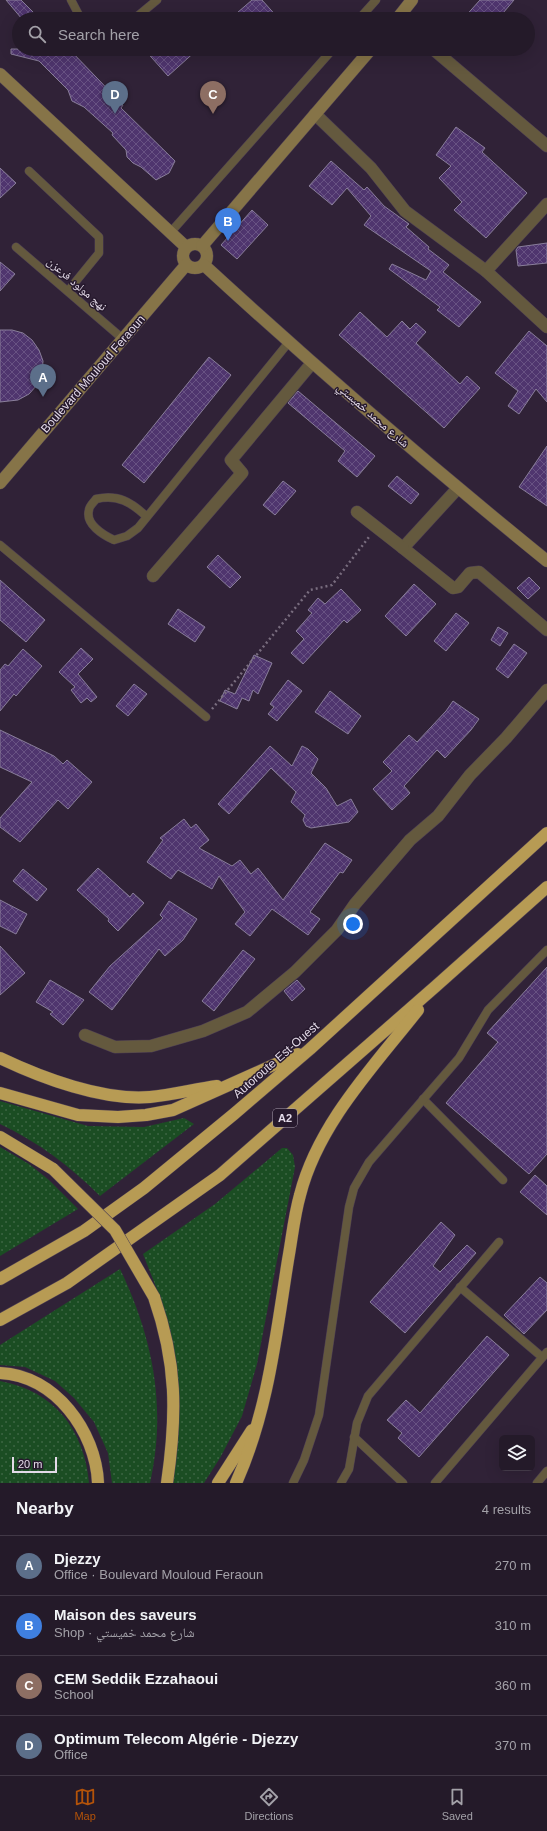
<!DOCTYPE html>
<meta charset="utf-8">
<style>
body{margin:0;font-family:Helvetica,"Noto Naskh Arabic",sans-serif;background:#302735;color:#f1f3f6}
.controls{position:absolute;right:12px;bottom:12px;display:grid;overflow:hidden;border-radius:6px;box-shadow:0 4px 16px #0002}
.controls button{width:36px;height:36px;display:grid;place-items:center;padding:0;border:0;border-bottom:1px solid #413846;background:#241a29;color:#f1f3f6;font:20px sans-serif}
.scale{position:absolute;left:12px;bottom:10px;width:45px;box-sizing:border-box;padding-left:4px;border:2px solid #e3dae8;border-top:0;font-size:11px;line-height:14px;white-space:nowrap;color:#e3dae8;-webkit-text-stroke:3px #26192d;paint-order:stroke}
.you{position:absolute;left:353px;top:924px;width:14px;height:14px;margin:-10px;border:3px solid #fff;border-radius:50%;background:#1a73e8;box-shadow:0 0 0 6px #1a73e833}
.badge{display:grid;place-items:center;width:26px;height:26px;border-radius:50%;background:#b45309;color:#fff;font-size:13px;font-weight:700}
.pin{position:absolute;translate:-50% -33px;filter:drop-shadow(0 1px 2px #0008)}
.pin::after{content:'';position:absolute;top:21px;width:14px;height:12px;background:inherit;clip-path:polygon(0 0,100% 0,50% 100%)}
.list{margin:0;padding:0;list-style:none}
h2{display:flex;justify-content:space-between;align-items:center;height:52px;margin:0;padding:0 16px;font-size:17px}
h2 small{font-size:13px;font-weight:400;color:#a3a1a8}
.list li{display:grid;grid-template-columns:26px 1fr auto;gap:12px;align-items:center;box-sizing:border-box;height:60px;padding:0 16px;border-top:1px solid #413846}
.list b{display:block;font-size:15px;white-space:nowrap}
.list p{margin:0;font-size:13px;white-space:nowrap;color:#a3a1a8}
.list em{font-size:13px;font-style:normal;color:#a3a1a8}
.icon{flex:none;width:22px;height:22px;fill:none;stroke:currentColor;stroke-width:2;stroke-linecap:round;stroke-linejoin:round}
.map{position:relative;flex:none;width:547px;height:1483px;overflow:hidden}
.search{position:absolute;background:#241a29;box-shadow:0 4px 16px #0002;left:12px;right:12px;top:12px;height:44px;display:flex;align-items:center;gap:10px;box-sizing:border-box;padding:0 14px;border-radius:22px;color:#a3a1a8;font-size:15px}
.sheet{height:292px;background:#241a29}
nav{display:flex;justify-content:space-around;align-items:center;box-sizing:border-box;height:56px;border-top:1px solid #413846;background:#241a29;font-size:11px;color:#a3a1a8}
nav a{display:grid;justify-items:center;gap:2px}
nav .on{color:#b45309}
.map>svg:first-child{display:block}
</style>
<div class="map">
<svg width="547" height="1483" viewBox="0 0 547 1483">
<defs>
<pattern id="green-dots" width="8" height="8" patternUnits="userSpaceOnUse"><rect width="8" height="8" fill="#1b4d23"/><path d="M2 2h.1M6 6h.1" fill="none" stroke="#3c6643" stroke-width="1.8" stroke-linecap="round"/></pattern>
<pattern id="building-cross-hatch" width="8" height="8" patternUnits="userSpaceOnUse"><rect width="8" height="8" fill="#4f356e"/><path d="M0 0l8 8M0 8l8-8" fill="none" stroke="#685283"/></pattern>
</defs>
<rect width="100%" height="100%" fill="#302237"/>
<!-- green -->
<g fill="url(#green-dots)">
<path d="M0 1101 88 1126 144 1127 184 1118 194 1124 100 1196C70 1166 38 1142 0 1124Z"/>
<path d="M0 1147 29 1164 49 1180 78 1209 0 1256Z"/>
<path d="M282 1148H287L293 1155 295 1167 257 1364 242 1416 220 1458 204 1483H170L171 1334 160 1297 143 1254 215 1204Z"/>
<path d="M120 1269C153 1338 167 1407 150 1483H112L108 1453 94 1422 74 1398 55 1381 25 1367 0 1365V1345Z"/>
<path d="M0 1381C54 1391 84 1429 89 1483H0Z"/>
</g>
<!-- building -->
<g fill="url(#building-cross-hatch)" stroke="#897e9a">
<path d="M6 0H21L40 19H22Z"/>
<path d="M252 0H262L279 19H230Z"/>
<path d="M480 0H514L498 19H463Z"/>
<path d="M11 49H69L123 105 121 108 175 161 169 173 156 180 141 167 133 163 127 157 126 150 112 135 113 133 84 107 72 101 68 90 39 61 11 54Z"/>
<path d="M144 49H198L168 76Z"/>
<path d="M456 127 485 148 482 152 527 193 486 238 454 210 462 202 439 178 451 166 436 155Z"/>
<path d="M331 161 364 190 367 187 384 206 409 224 406 227 429 247 428 249 449 265 443 272 481 302 459 327 437 310 440 307 389 269 392 264 426 280 431 271 364 225 371 216 347 188 332 205 309 186Z"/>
<path d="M0 168 16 183 0 198Z"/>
<path d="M252 210 268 225 237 259 221 245Z"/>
<path d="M547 243V263L518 266 516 250 518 247Z"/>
<path d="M0 262 15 274 0 291Z"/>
<path d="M360 312 387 337 402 321 410 329 416 323 426 332 416 343 460 384 467 376 480 388 444 428 339 335Z"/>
<path d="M0 330H12L23 333 32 340 39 350 43 361 42 374 37 385 29 394 18 400 0 402Z"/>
<path d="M529 331 547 346V402L536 389 519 414 508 406 518 391 495 373Z"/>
<path d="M209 357 231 375 144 483 122 465Z"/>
<path d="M298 391 375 456 357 477 338 461 345 451 288 403Z"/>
<path d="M547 446V506L519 487Z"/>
<path d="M397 476 419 494 411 504 388 486Z"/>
<path d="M283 481 296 491 275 515 263 505Z"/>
<path d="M218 555 241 577 230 588 207 567Z"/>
<path d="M529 577 540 588 528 599 517 588Z"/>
<path d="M0 580 45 620 26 642 0 620Z"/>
<path d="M414 584 436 604 406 636 385 616Z"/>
<path d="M341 589 361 610 347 623 344 620 303 664 291 653 304 639 296 631 312 613 308 610 318 598 325 604Z"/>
<path d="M178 609 205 627 195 642 168 624Z"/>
<path d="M456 613 469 623 446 651 434 641Z"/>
<path d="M498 627 508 633 500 646 491 640Z"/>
<path d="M514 644 527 653 508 678 496 669Z"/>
<path d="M81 648 93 659 78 674 97 697 91 702 87 698 81 703 71 690 75 687 59 672Z"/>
<path d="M23 649 42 666 16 696 14 694 0 711V670L5 664 8 666Z"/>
<path d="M254 655 272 663 258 694 253 690 249 701 242 698 237 709 220 701 225 690 235 694Z"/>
<path d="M288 680 302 691 277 721 268 714 274 707 270 704Z"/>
<path d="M134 684 147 694 128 716 116 706Z"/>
<path d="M330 691 361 716 348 734 315 712Z"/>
<path d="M453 701 479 719 471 730 445 758 437 750 404 786 410 793 392 810 373 789 392 771 383 762 409 735 417 742 446 711Z"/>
<path d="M0 730 54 756 63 764 67 760 92 782 68 809 58 800 20 842 0 827V818L32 782 0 767Z"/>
<path d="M270 746 292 766 302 746 308 749 318 759 311 773 326 788 337 806 351 799 358 812 349 822 311 828 306 826 303 820 305 815 291 802 296 792 271 768 229 814 218 804Z"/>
<path d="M184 819 191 828 196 824 209 840 199 848 232 866 240 860 251 874 258 868 283 900 325 843 352 860 343 873 340 872 310 912 320 919 308 935 272 909 250 936 235 924 245 912 219 876 212 889 178 870 171 879 147 862 163 840 160 838Z"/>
<path d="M98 868 130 897 133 893 144 903 118 931 108 921 109 919 77 890Z"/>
<path d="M23 869 47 889 37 901 13 881Z"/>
<path d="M0 900 27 914 16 934 0 926Z"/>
<path d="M169 901 197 919 183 940 165 956 159 949 112 1010 89 992 110 966 163 918 160 915Z"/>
<path d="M0 946 25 973 0 995Z"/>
<path d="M243 950 255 959 214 1011 202 1001Z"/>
<path d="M547 967V1154L529 1174 446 1103 498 1042 487 1033Z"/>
<path d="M50 980 84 1000 63 1025 50 1014 53 1012 36 1002Z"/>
<path d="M297 980 305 989 292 1001 284 991Z"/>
<path d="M535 1175 547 1186V1215L520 1192Z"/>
<path d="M441 1222 455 1235 433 1266 440 1272 467 1245 476 1253 405 1333 370 1302Z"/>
<path d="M540 1277 547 1283V1310L524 1334 504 1315Z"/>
<path d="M487 1336 509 1355 419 1457 398 1438 402 1433 387 1420 406 1400 420 1413Z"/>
</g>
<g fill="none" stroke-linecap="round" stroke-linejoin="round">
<defs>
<g id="lane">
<path d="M71 0 81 19"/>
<path d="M134 19 157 0"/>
<path d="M359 19 376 0"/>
<path d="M29 171 99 237V253L68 291"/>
<path d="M170 233 333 49"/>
<path d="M16 247 123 339"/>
<path d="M147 517C131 502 118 494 96 499 94 502 89 506 89 510 85 524 103 535 114 540L127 536 138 528 289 342"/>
<path d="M0 545 206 717"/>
<path d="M423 1099 503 1180"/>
<path d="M460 1287 542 1357"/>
<path d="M354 1437 403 1483"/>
<path d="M293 1483 304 1460 319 1415 349 1207 354 1188 369 1162 459 1058 488 1010 547 950"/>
<path d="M341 1483 349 1469 357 1423 368 1396 499 1242"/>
<path d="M435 1483 547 1352"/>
<path d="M537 1483 547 1471"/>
</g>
<g id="street">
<path d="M433 49 547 146"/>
<path d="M315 114 371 168 405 211 486 271"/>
<path d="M547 204 486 271 547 327"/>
<path d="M458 488 403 548 453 588 458 587 470 573 479 572 547 630"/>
<path d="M357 512 403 548"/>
<path d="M153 576 242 473 231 460 312 363"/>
<path d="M85 1035 115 1047 151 1046 203 1031 247 1012 295 972 337 930 355 904 410 840 438 816 470 775 506 738 547 690"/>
</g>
<g id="secondary">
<path d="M397 19 412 0"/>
<path d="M0 74 186 247"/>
<circle cx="195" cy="256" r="12"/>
<path d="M202 246 371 49"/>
<path d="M204 265C315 367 430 466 547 561"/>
<path d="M0 483 186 265"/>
</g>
<g id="highway">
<path d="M0 1058C42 1078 103 1101 150 1097 172 1095 195 1089 217 1086"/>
<path d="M0 1093 78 1115 118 1117 146 1115 173 1110 298 1054"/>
<path d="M0 1137 53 1169"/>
<path d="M0 1279 84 1231 144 1188 234 1114 310 1049 547 833"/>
<path d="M154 1297C177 1363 177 1414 167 1483"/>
<path d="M0 1320 67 1283 220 1175 436 986 547 887"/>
<path d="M0 1373C55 1375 96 1432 98 1483"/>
<path d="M218 1483 252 1430"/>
<path d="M236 1483C268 1412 276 1335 288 1260 292 1238 294 1216 300 1195 318 1124 374 1066 418 1010"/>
</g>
</defs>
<!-- lane casing -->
<use href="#lane" stroke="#4d3f53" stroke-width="9"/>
<!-- street casing -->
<use href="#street" stroke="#4d3f53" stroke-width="13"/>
<!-- secondary casing -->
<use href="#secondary" stroke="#4d3f53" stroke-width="13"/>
<!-- highway casing -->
<use href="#highway" stroke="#4d3f53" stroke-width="13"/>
<!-- path -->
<path stroke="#796d7f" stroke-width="2.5" stroke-dasharray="2 3" stroke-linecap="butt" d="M212 709 310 590 332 585 369 537"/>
<!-- lane -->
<use href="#lane" stroke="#64593e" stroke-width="8"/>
<!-- street -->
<use href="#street" stroke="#64593e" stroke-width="12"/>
<!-- secondary -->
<use href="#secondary" stroke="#867448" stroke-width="12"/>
<!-- highway -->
<use href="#highway" stroke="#b79b54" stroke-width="12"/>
<defs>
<path id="highway-bridge" d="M53 1169 115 1230 154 1297"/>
</defs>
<!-- highway-bridge casing -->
<use href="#highway-bridge" stroke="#4d3f53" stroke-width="13" stroke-linecap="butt"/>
<!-- highway-bridge -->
<use href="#highway-bridge" stroke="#b79b54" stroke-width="12"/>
</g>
<g text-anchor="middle" stroke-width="3" stroke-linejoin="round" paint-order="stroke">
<!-- shield labels -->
<rect fill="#26192d" stroke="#aaa0b0" stroke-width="1" x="273" y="1109" width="24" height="18" rx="3"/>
<g font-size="11" font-weight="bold" fill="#e3dae8">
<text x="285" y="1122">A2</text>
</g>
<!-- street labels -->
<g font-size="12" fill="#e3dae8" stroke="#26192d">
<text transform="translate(77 284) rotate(41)" y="4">نهج مولود فرعزن</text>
<text transform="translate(93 374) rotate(-49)" y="4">Boulevard Mouloud Feraoun</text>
<text transform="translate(373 415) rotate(41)" y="4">شارع محمد خميستي</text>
<text transform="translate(276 1060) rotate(-41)" y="4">Autoroute Est-Ouest</text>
</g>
</g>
</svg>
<div class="controls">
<button><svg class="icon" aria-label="layers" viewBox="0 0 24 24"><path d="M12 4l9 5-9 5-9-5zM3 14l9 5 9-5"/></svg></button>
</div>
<div class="scale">20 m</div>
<div class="you"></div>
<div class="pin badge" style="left:43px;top:397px;background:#5c6f8a">A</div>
<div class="pin badge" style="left:228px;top:241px;background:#3f7fe0">B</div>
<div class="pin badge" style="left:213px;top:114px;background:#8d6e63">C</div>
<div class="pin badge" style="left:115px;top:114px;background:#5c6f8a">D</div>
<div class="search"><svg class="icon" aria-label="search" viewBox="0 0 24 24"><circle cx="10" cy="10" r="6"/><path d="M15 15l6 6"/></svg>Search here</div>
</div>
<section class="sheet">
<h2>Nearby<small>4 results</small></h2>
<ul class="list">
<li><span class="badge" style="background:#5c6f8a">A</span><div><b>Djezzy</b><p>Office · Boulevard Mouloud Feraoun</p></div><em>270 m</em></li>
<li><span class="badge" style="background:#3f7fe0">B</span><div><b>Maison des saveurs</b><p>Shop · شارع محمد خميستي</p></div><em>310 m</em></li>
<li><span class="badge" style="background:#8d6e63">C</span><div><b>CEM Seddik Ezzahaoui</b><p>School</p></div><em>360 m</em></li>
<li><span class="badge" style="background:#5c6f8a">D</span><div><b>Optimum Telecom Algérie - Djezzy</b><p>Office</p></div><em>370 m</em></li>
</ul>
</section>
<nav>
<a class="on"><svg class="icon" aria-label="map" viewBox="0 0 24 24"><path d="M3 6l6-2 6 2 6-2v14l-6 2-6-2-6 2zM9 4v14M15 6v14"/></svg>Map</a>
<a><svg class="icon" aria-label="directions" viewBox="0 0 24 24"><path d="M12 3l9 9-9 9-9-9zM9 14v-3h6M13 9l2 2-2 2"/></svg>Directions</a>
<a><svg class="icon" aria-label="saved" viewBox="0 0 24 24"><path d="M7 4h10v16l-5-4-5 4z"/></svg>Saved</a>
</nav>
